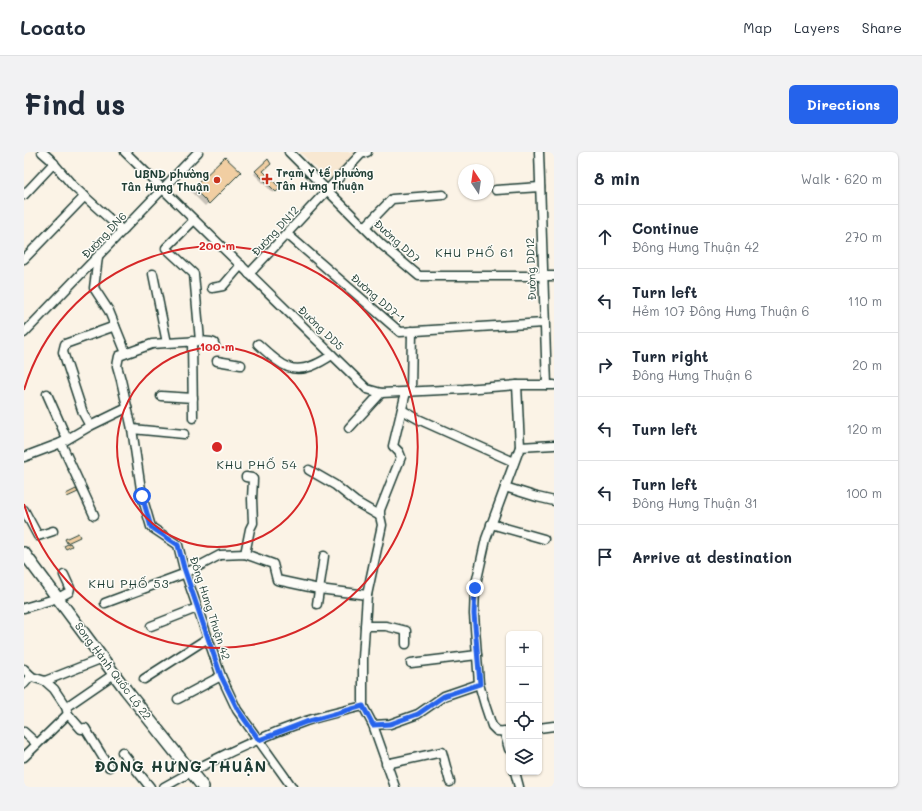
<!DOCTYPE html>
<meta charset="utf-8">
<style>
body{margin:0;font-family:Mali,sans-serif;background:#f2f2f3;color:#1f2937}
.controls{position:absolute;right:12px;bottom:12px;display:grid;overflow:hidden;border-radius:6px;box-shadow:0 1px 3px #0004}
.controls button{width:36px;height:36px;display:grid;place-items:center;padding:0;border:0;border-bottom:1px solid #e0e1e3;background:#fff;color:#1f2937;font:20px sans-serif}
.compass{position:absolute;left:434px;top:12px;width:36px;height:36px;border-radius:50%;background:#fff;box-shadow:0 1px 3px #0004;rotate:347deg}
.stop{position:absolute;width:12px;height:12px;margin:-9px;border:3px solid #2563eb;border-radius:50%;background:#fff}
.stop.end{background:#2563eb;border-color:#fff;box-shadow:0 1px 4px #0008}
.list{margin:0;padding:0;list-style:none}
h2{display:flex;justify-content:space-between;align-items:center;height:52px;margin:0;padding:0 16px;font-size:17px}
h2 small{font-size:13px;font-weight:400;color:#747a83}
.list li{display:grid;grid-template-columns:26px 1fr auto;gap:12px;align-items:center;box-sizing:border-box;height:64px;padding:0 16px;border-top:1px solid #e0e1e3}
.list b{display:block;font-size:15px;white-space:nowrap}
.list p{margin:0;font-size:13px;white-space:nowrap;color:#747a83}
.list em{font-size:13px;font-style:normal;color:#747a83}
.icon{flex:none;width:22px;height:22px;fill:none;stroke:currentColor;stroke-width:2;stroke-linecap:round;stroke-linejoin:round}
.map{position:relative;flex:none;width:530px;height:635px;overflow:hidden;border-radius:6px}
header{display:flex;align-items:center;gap:24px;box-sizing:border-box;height:56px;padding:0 20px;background:#fff;border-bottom:1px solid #e0e1e3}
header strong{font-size:19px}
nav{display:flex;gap:22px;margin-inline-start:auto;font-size:14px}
.intro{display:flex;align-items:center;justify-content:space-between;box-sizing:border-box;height:96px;padding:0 24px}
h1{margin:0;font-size:28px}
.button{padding:10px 18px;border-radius:6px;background:#2563eb;color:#fff;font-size:14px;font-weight:700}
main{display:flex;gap:24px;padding:0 24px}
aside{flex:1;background:#fff;border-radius:6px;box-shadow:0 1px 3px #0004}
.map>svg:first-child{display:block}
</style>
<header>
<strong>Locato</strong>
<nav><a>Map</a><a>Layers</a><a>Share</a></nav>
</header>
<div class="intro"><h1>Find us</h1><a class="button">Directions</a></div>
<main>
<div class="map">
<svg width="530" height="635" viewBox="0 0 530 635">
<rect width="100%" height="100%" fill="#fbf3e6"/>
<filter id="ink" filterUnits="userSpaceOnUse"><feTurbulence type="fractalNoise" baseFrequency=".025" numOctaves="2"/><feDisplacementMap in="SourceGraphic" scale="8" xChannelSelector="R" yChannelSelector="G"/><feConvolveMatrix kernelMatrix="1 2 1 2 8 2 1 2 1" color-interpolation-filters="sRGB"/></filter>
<g filter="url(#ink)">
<!-- built -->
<path fill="#f8e8d2" d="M276 0H337L311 26 303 27Z"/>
<!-- shadow -->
<g fill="#0003">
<path d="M201 6 215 20 181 54 167 40Z"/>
<path d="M243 9 237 19 254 36 249 41 230 22Z"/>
</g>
<!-- building -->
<g fill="#f1cea2" stroke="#1f3d34">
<path d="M201 5 217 20 185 52 169 36Z"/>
<path d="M244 7 247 12 239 19 256 36 252 40 231 19Z"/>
<path d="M52 337 54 340 43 345 42 342Z"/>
<path d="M54 381 56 385 43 391 41 387Z"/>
<path d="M46 391 48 394 42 397 40 394Z"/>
</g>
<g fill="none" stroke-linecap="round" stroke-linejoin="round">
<defs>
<g id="street">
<path d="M18 0 26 7 49 34 99 79"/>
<path d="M101 0 343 237 357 241 440 237 493 233H530"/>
<path d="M265 0 357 92 395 124H530"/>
<path d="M515 0 523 233"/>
<path d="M472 38 516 35"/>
<path d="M0 43 30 11"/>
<path d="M170 68 142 96 170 122 176 189"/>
<path d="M341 75 368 47 419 43"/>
<path d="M263 82 376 180 520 171"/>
<path d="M74 105 70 136 85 159 102 201"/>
<path d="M0 107 61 44"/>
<path d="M129 122 143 191"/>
<path d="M225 122 337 2 343 0"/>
<path d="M188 136 199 134 217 113"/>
<path d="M0 181 174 0"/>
<path d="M168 189 169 266"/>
<path d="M234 192C243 200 253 211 264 215 279 221 296 211 308 203"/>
<path d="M191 194 190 191 187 190 176 189 143 191 128 192 95 204 93 214 97 228 108 277 118 344 127 375 154 393 160 417 197 524 213 558 268 635"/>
<path d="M193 209 217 213"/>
<path d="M387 240 388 179"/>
<path d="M23 242 43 287"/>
<path d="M137 244 169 246"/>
<path d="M378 258 394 267 490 310"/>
<path d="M66 274 59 261 39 200 41 192 91 174"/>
<path d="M325 276 357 241"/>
<path d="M108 277 160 282"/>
<path d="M37 291 70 363"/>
<path d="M496 295 530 293"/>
<path d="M0 305 37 291 66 274 103 256"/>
<path d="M285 318 311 333 332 350 356 364"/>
<path d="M481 335 513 345 530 349"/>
<path d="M0 358 14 384 29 379"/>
<path d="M467 372 520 387"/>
<path d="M221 402 226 377 229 371 228 347 229 327 228 326 222 325"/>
<path d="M81 451 162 421 196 403 221 402 249 412 253 428 295 437 343 443"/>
<path d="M293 452 300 404"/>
<path d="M0 456 34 446 45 440 46 436 40 423"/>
<path d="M127 474 173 456"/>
<path d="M341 474H362L382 479V492"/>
<path d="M387 511 453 503"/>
<path d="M0 517 8 525 21 529 30 537 42 555 44 562 57 577 61 576 85 615"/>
<path d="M120 527 184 486"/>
<path d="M21 529 79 506"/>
<path d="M0 532 7 524"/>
<path d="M154 547 197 524"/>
<path d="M42 555 90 522"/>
<path d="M349 573 366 572 394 562 420 544 455 532"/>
<path d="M515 576 530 574"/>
<path d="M480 579 485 597"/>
<path d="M0 580 13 592"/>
<path d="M485 580 473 579 468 574 461 553 455 532 450 462 451 436 462 387 496 295 493 233"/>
<path d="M98 600 126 635"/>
<path d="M0 605 44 562"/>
<path d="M362 612 418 600 426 630"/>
<path d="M491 620 495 635"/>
<path d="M140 635C185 609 233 586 282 569 301 563 320 559 339 554"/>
<path d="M371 635 349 573 339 554V506L343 443 358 373 356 364V358L377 305 375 300 369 294 382 240"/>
</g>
<path id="secondary" d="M0 401 102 538 179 635"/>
</defs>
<!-- street casing -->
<use href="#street" stroke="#1f3d34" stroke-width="11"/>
<!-- secondary casing -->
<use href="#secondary" stroke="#1f3d34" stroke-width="14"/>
<!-- street -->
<use href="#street" stroke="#fdfcf7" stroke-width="8"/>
<!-- secondary -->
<use href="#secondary" stroke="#fdfcf7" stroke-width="11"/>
</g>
</g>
<g fill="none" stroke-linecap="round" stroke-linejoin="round" filter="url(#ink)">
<!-- route -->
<path stroke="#2563eb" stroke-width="5" d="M118 344 127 375 154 393 160 416 197 524 214 558 235 588 282 570 339 554 349 573 366 572 394 562 420 544 456 532 450 462 451 436"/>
</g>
<!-- distance rings -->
<g fill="none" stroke="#d62828" stroke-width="2">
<circle cx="193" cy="295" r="100"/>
<path d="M0 238A201 201 0 1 1 0 352"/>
</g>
<!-- markers -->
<g fill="#c8321e" stroke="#fdfcf7" stroke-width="1.5">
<path d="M241 21h4v4h4v4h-4v4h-4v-4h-4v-4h4z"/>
<circle cx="193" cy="28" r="4"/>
</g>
<g text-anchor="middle" stroke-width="3" stroke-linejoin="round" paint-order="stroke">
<!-- poi labels -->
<g font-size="11" font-weight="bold" fill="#1f3d34" stroke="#fdfcf7" text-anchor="start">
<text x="252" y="25">Trạm Y tế phường<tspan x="252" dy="13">Tân Hưng Thuận</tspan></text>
<text x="185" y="26" text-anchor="end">UBND phường<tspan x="185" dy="13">Tân Hưng Thuận</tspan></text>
</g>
<!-- street labels -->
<g font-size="11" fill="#1f3d34" stroke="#fdfcf7">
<text transform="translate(251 79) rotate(-47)" y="4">Đường DN12</text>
<text transform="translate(80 83) rotate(-46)" y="4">Đường DN6</text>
<text transform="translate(373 89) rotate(42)" y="4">Đường DD7</text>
<text transform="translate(507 117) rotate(-92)" y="4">Đường DD12</text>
<text transform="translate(354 146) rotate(41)" y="4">Đường DD7-1</text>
<text transform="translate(297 176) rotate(44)" y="4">Đường DD5</text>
<text transform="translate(186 456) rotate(72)" y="4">Đông Hưng Thuận 42</text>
<text transform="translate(89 519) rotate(53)" y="4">Song Hành Quốc Lộ 22</text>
</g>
<!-- neighbourhood labels -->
<g font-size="12" letter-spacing="1" fill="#1f3d34" stroke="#fdfcf7">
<text x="451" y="105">KHU PHỐ 61</text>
<text x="233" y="317">KHU PHỐ 54</text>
<text x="105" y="436">KHU PHỐ 53</text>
</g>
<!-- district labels -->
<g font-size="15" font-weight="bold" letter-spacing="1" fill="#1f3d34" stroke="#fdfcf7">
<text x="157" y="620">ĐÔNG HƯNG THUẬN</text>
</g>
</g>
<circle cx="193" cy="295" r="6" fill="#d62828" stroke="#fdfcf7" stroke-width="2"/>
<g font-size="12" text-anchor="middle" font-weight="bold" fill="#d62828" stroke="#fdfcf7" stroke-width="3" stroke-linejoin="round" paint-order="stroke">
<text x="193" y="98">200 m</text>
<text x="193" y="199">100 m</text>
</g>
</svg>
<div class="controls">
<button>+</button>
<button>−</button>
<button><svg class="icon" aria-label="locate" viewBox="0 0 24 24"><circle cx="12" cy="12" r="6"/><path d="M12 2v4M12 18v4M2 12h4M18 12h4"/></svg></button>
<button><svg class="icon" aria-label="layers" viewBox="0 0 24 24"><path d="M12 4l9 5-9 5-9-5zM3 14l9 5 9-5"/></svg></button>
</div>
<svg class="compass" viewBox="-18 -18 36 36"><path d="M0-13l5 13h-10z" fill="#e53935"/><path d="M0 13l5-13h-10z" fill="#747a83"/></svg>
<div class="stop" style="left:118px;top:344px"></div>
<div class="stop end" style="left:451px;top:436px"></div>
</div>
<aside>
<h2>8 min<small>Walk · 620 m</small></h2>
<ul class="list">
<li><svg class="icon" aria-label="ahead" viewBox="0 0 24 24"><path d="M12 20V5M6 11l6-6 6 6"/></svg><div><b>Continue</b><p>Đông Hưng Thuận 42</p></div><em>270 m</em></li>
<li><svg class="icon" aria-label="left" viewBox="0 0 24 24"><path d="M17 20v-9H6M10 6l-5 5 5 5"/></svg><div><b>Turn left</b><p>Hẻm 107 Đông Hưng Thuận 6</p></div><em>110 m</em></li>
<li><svg class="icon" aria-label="right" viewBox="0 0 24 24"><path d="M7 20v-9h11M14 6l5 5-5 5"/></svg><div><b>Turn right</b><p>Đông Hưng Thuận 6</p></div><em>20 m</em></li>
<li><svg class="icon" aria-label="left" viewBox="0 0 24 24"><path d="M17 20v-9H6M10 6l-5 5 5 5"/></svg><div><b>Turn left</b></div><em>120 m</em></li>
<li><svg class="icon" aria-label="left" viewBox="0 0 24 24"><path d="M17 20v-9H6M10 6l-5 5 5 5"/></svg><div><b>Turn left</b><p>Đông Hưng Thuận 31</p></div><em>100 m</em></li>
<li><svg class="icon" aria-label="arrive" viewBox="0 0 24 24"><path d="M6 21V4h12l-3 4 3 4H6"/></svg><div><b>Arrive at destination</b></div></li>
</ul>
</aside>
</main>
